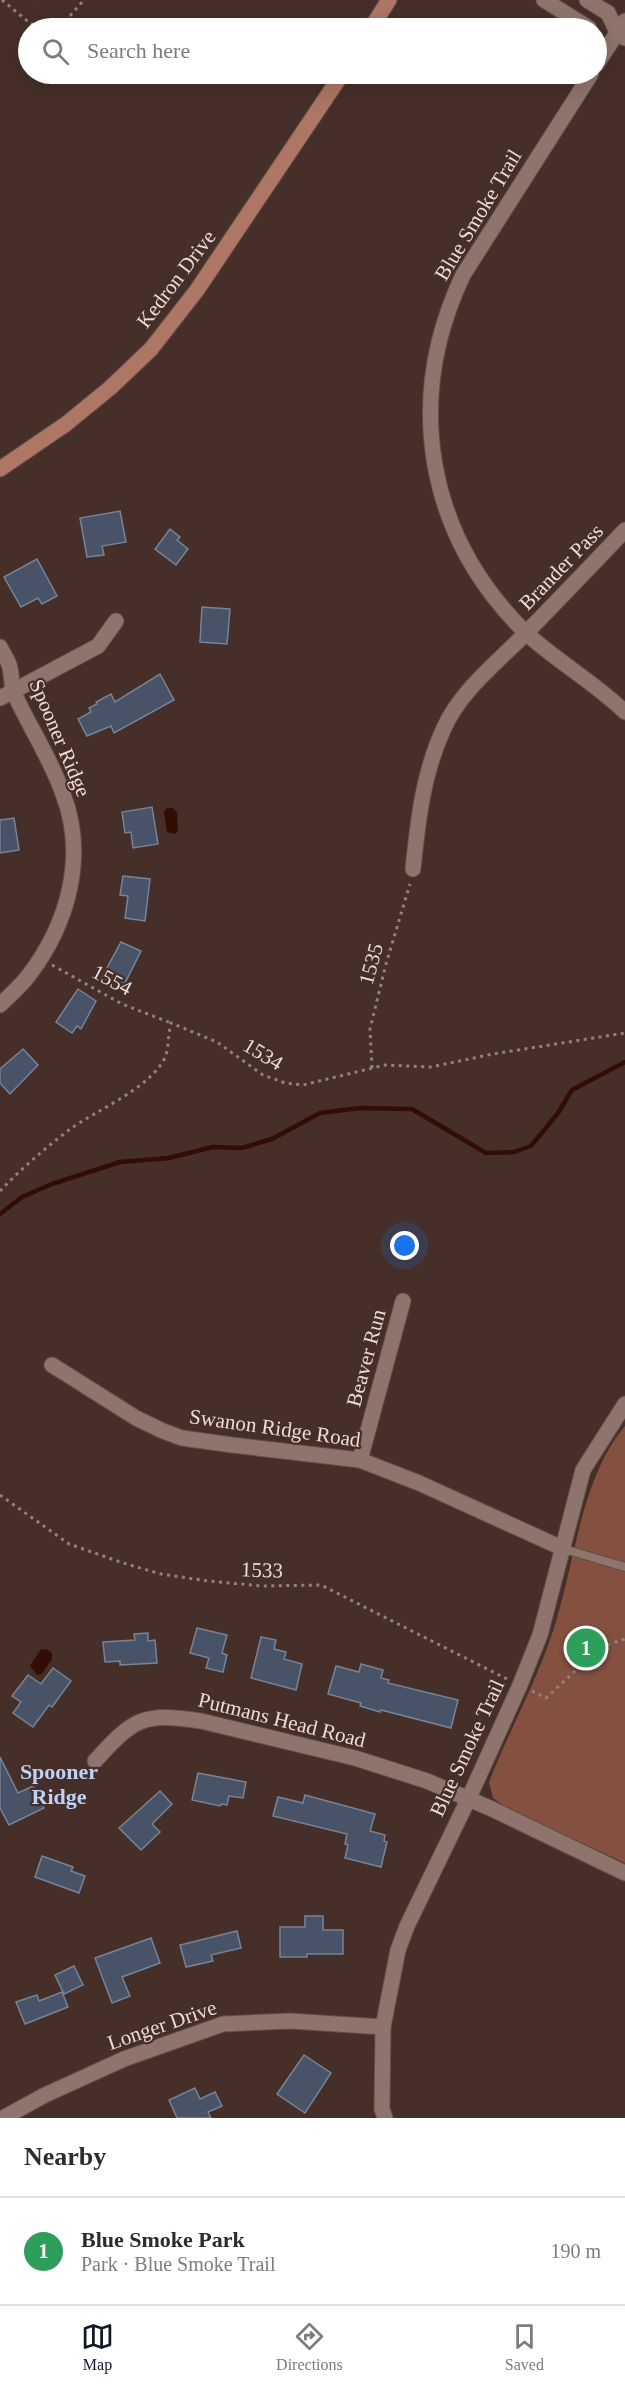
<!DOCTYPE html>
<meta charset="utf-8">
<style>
body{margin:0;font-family:Georgia,serif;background:#f2f2f3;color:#2b2b33}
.you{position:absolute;left:405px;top:1246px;width:21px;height:21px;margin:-15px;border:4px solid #fff;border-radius:50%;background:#1a73e8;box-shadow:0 0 0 9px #1a73e833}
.badge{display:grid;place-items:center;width:39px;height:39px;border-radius:50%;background:#111827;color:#fff;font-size:20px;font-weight:700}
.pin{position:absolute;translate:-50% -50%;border:3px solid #fff;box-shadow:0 2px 6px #0006}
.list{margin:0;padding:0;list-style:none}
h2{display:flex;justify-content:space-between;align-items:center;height:78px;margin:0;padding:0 24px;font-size:26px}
h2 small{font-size:20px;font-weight:400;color:#7c7c81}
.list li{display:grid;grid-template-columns:39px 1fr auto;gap:18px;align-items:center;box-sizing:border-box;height:108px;padding:0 24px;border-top:2px solid #e1e1e2}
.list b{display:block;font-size:22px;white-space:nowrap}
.list p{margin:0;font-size:20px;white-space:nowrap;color:#7c7c81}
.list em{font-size:20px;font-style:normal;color:#7c7c81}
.icon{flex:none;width:33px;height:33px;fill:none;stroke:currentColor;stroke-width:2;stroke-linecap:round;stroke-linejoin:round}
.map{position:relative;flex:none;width:625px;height:2118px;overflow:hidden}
.search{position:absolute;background:#fff;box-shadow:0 6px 24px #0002;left:18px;right:18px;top:18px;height:66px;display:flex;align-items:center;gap:15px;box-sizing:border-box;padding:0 21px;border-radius:33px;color:#7c7c81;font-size:22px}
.sheet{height:186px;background:#fff}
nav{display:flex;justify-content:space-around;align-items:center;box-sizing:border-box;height:84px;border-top:2px solid #e1e1e2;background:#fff;font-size:16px;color:#7c7c81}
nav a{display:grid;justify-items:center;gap:3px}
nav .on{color:#111827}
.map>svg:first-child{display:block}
</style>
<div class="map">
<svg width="625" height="2118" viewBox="0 0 625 2118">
<rect width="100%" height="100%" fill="#462f28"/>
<!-- green -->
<path fill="#845141" d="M625 1426V1863L508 1809 493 1798 489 1782C509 1731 536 1683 553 1631 575 1565 580 1479 625 1426Z"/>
<!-- water -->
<g fill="#320d03">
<path d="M167 808H173L177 812 178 830 175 834 167 832 164 812Z"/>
<path d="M41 1649 48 1650 52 1653V1659L42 1674 37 1675 30 1666Z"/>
</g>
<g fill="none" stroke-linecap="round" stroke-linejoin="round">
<!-- stream -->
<path stroke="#320d03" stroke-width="4.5" d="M0 1214 22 1197 52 1184 120 1162 169 1158 213 1147 242 1148 272 1139 320 1113 360 1108 412 1109 486 1153 514 1152 531 1146 558 1113 572 1090 625 1062"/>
</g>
<!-- building -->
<g fill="#485367" stroke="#778398" stroke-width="1.5">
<path d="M120 511 126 542 102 546 104 555 87 557 80 518Z"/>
<path d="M170 529 180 537 177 540 188 549 176 565 155 549Z"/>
<path d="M37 559 57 596 42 604 38 598 21 607 4 577Z"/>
<path d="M202 607 230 609 227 644 200 642Z"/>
<path d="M160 674 174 700 114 733 111 726 87 736 78 719 91 712 89 708 97 704 96 702 111 694 115 702Z"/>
<path d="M152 807 158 844 133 848 131 832 125 833 122 812Z"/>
<path d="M14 818 19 850 0 853V820Z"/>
<path d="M123 876 150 879 145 921 125 918 128 896 120 895Z"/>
<path d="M121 942 141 951 123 987 102 977Z"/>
<path d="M78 989 96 1001 81 1029 77 1026 72 1033 56 1022Z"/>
<path d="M23 1049 38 1065 10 1094 0 1083V1069Z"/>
<path d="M197 1628 227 1635 222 1653 227 1655 223 1672 206 1668 209 1658 190 1653Z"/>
<path d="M148 1633V1641L155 1640 157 1663 120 1665V1661L105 1662 103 1642 135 1640 134 1634Z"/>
<path d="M261 1637 276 1640 274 1649 286 1652 284 1659 302 1664 296 1690 251 1678Z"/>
<path d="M361 1664 383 1670 381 1678 389 1680 388 1683 458 1700 451 1728 381 1710 380 1712 360 1706 361 1703 328 1694 336 1666 359 1672Z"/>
<path d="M53 1668 71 1681 52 1707 49 1705 33 1727 13 1713 21 1702 12 1696 28 1675 41 1684Z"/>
<path d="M0 1757 18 1793 33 1786 44 1808 9 1825 0 1808Z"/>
<path d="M198 1773 246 1782 243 1798 229 1796 227 1805 221 1804 220 1806 192 1800Z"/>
<path d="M160 1791 172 1804 152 1824 160 1832 141 1850 119 1828Z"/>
<path d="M305 1795 375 1814 370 1831 385 1835 384 1841 387 1842 381 1867 345 1858 348 1845 345 1844 347 1834 273 1816 278 1797 303 1803Z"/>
<path d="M42 1856 73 1867 71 1871 85 1876 79 1893 35 1877Z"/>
<path d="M305 1916H323V1930H343V1954H307V1957H280V1927H305Z"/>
<path d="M237 1931 241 1948 211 1955 213 1961 186 1967 180 1945Z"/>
<path d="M151 1938 160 1963 122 1977 130 1996 112 2003 95 1958Z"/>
<path d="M74 1966 83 1985 64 1994 55 1975Z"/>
<path d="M62 1992 68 2007 25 2024 16 2002 37 1995 39 2001Z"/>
<path d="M304 2055 331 2073 305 2113 277 2094Z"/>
<path d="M195 2088 200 2099 215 2092 222 2106 208 2112 211 2118H177L169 2100Z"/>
</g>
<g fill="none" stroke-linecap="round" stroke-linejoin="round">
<defs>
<path id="lane" d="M564 1549 625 1567"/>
<g id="street">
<path d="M544 0 589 28"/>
<path d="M587 0 608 13 617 32 625 38"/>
<path d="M596 65 625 21"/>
<path d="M591 74 463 275C404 400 426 534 525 632 556 661 594 682 625 712"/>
<path d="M0 647C3 654 9 661 10 668 12 677 11 687 15 695 30 728 51 759 63 794 87 856 68 924 29 975 21 986 10 995 0 1005"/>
<path d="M0 698 98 646 116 621"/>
<path d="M413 869C418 820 423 773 444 728 461 690 499 661 527 632 560 598 593 564 625 530"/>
<path d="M52 1365 136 1418 163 1431 182 1438 232 1445 360 1460 419 1483 564 1549"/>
<path d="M360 1460 403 1301"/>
<path d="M95 1761C134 1718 143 1712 201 1721L355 1758 427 1781 492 1809 625 1873"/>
<path d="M3 2118 45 2095 124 2059 223 2024 290 2021 383 2027"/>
<path d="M385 2118 382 2109 383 2027 398 1950 407 1926 468 1800 520 1685 540 1635 583 1470 625 1404"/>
</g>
<g id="secondary">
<path d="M371 28 389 0"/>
<path d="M0 469 66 424 110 388 151 349 197 290 342 74"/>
</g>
</defs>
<!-- lane casing -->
<use href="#lane" stroke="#614e49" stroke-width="10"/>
<!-- street casing -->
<use href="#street" stroke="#614e49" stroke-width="17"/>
<!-- secondary casing -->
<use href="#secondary" stroke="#614e49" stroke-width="17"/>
<!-- path -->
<g stroke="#94817b" stroke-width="3" stroke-dasharray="3 4.5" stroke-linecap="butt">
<path d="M2 0 31 24 59 28 84 0"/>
<path d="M52 965 122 1004 171 1023"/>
<path d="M372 1068 370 1029 386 964 410 884"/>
<path d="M0 1191C21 1169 44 1149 69 1130 94 1111 154 1087 166 1055 169 1045 168 1034 171 1023L217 1042 263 1075 285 1083 303 1085 385 1065 431 1067 493 1054 625 1033"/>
<path d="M0 1495 69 1544 123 1563 161 1574 208 1581 262 1586 321 1585 507 1679"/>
<path d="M532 1691 546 1698 601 1647 625 1639"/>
</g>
<!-- lane -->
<use href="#lane" stroke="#8e746c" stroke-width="8"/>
<!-- street -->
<use href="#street" stroke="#8e746c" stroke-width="15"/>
<!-- secondary -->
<use href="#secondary" stroke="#ae7665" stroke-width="15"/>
</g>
<g text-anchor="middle" stroke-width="4.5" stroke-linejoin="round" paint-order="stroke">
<!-- street labels -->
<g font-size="21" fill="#ebdcd8" stroke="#462f28">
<text transform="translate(478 215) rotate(-59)" y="7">Blue Smoke Trail</text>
<text transform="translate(176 279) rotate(-53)" y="7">Kedron Drive</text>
<text transform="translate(561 567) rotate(-46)" y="7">Brander Pass</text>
<text transform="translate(60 738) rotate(67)" y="7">Spooner Ridge</text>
<text transform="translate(371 964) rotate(-75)" y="7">1535</text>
<text transform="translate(112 980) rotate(28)" y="7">1554</text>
<text transform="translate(263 1054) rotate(31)" y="7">1534</text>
<text transform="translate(366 1358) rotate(-75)" y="7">Beaver Run</text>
<text transform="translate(275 1428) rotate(8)" y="7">Swanon Ridge Road</text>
<text transform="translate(262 1570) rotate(2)" y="7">1533</text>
<text transform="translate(282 1720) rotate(14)" y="7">Putmans Head Road</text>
<text transform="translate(467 1748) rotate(-65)" y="7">Blue Smoke Trail</text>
<text transform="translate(162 2025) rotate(-19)" y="7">Longer Drive</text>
</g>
<!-- neighbourhood labels -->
<g font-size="22" font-weight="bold" fill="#bcd3fa" stroke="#462f28">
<text x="59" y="1779">Spooner<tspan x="59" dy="25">Ridge</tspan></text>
</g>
</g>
</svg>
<div class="you"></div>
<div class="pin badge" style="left:586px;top:1648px;background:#2e9e5b">1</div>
<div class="search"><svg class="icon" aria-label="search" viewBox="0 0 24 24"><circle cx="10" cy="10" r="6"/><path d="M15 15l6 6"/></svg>Search here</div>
</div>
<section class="sheet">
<h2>Nearby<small></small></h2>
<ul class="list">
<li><span class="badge" style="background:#2e9e5b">1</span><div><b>Blue Smoke Park</b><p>Park · Blue Smoke Trail</p></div><em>190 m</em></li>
</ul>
</section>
<nav>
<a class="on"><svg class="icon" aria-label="map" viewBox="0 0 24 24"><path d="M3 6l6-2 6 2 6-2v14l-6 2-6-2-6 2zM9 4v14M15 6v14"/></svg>Map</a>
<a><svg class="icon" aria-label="directions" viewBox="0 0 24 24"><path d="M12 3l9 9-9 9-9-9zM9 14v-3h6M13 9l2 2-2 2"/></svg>Directions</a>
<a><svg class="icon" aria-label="saved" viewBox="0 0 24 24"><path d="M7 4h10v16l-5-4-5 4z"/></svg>Saved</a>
</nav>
